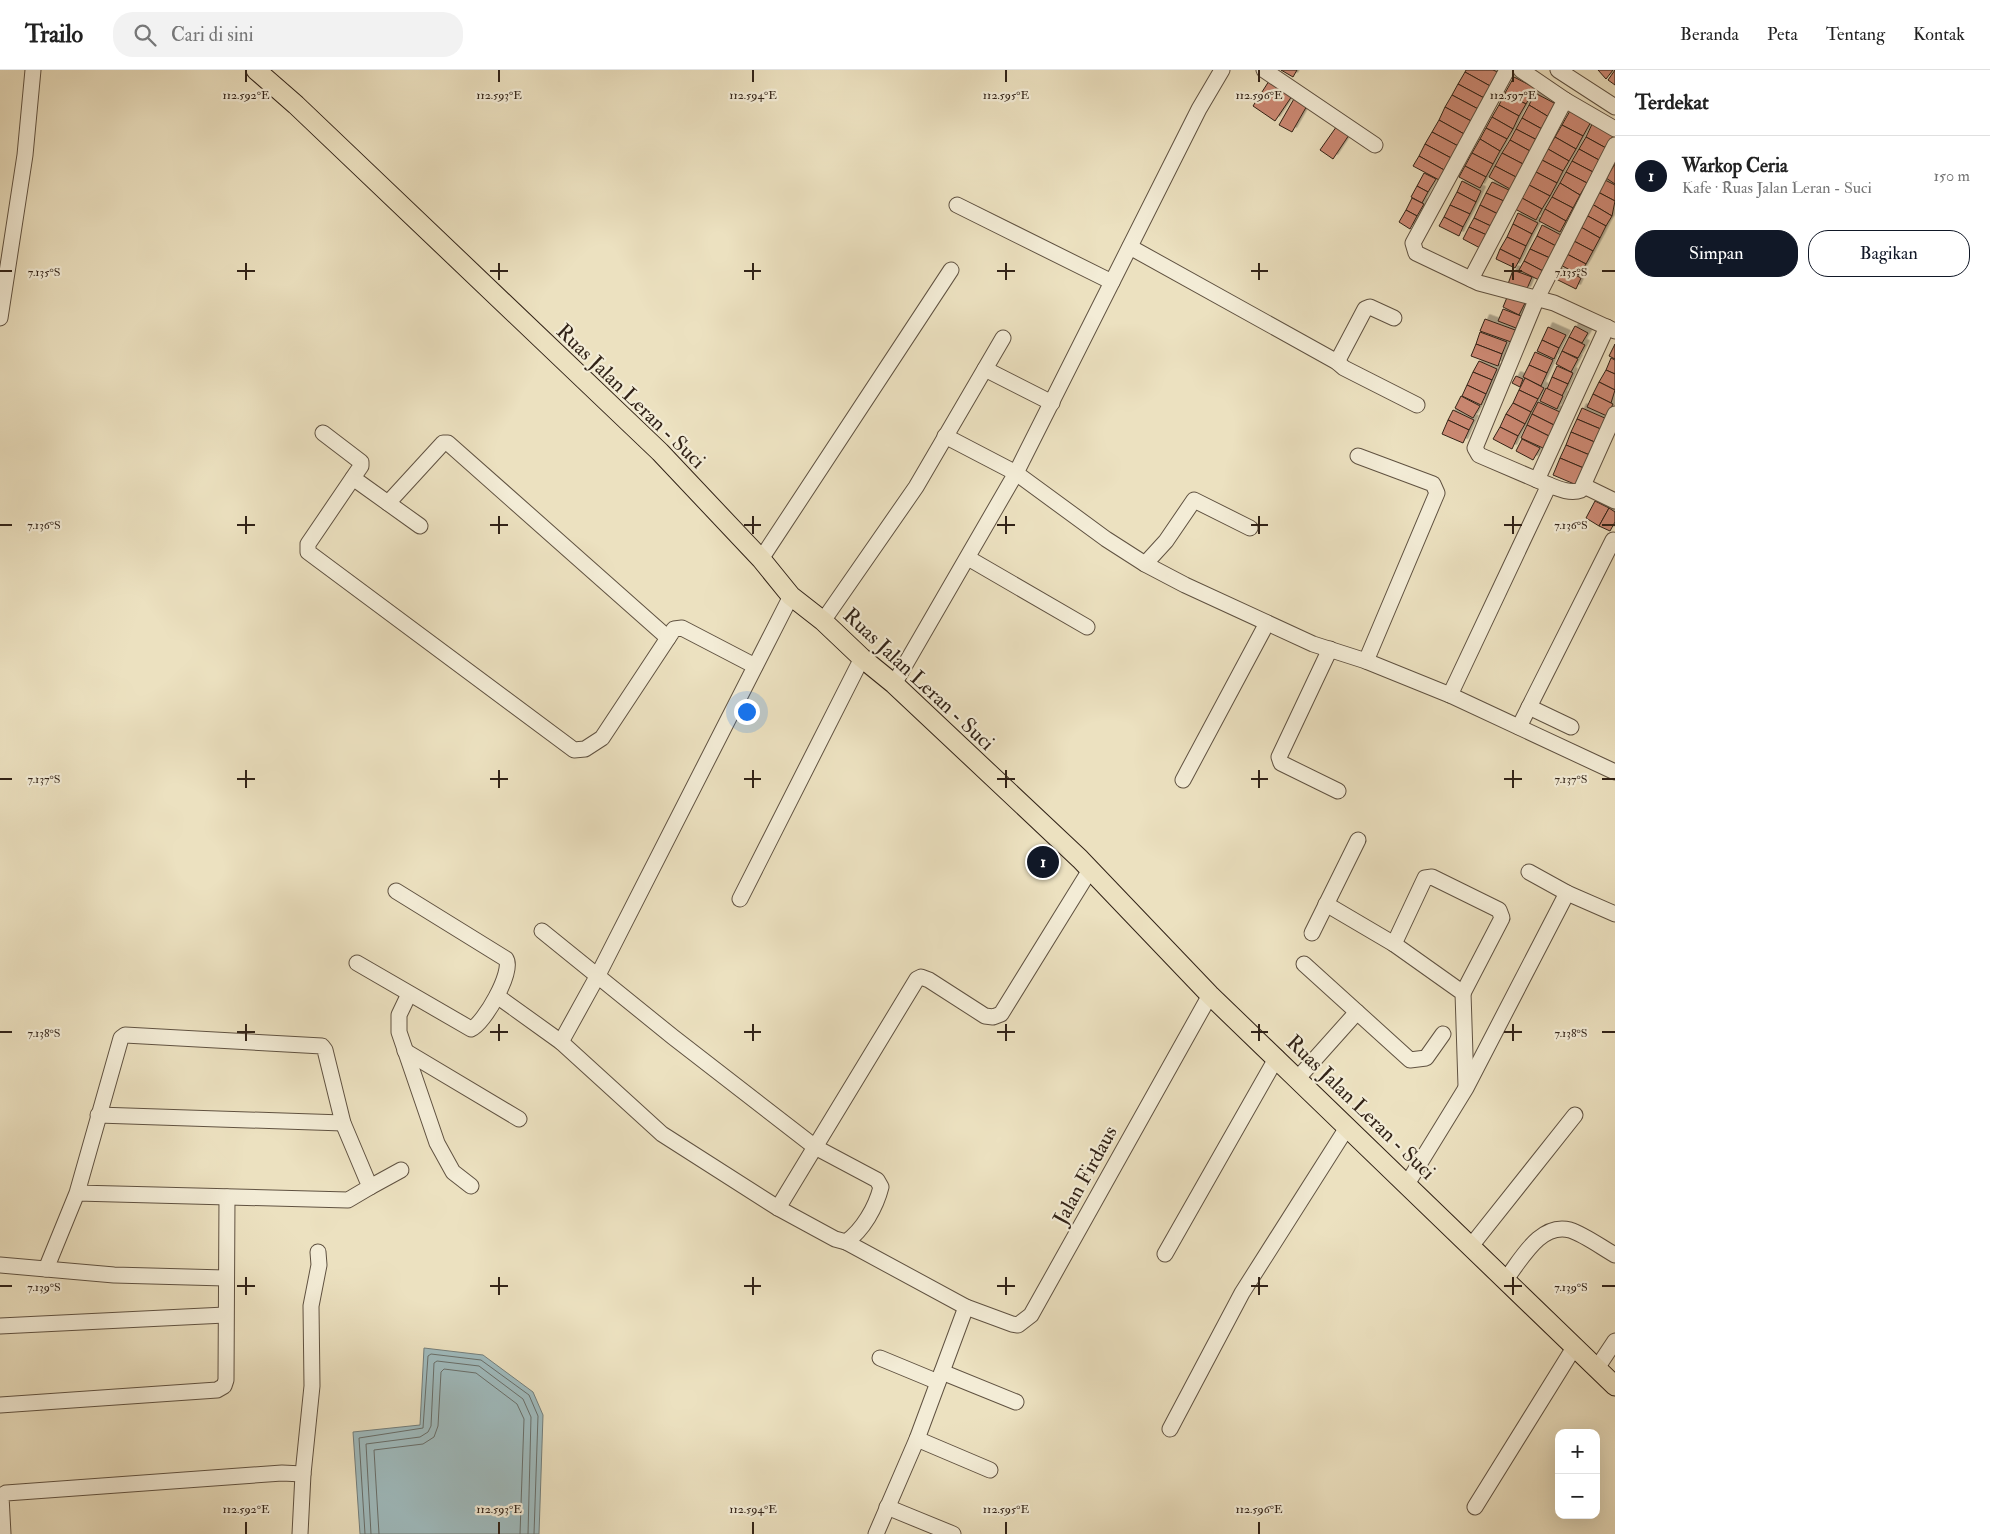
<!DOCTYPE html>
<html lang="id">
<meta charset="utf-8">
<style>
body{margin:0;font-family:"IM FELL Double Pica",serif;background:#f2f2f2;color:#222}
.controls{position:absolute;right:15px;bottom:15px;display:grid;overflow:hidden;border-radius:10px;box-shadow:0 5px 20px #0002}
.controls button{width:45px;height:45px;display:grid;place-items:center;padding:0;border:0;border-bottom:1px solid #e0e0e0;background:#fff;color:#222;font:25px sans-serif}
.you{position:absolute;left:746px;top:641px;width:18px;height:18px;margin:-12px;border:4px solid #fff;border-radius:50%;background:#1a73e8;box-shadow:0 0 0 8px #1a73e833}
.badge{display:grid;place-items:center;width:32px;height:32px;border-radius:50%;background:#111827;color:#fff;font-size:16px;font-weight:700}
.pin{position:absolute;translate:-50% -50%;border:2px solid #fff;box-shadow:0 1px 5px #0006}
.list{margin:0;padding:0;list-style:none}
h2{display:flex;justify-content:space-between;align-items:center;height:65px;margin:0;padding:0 20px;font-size:21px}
h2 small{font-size:16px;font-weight:400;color:#767676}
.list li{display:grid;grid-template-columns:32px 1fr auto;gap:15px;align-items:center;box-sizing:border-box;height:80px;padding:0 20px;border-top:1px solid #e0e0e0}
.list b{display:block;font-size:19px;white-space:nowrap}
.list p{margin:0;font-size:16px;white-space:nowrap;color:#767676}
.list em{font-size:16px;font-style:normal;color:#767676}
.actions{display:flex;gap:10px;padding:15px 20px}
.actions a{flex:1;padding:11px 0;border:1px solid #111827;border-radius:20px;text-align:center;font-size:18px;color:#111827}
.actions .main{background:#111827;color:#fff}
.icon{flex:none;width:28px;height:28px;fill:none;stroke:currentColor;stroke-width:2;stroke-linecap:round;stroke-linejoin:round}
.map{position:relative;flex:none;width:1615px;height:1464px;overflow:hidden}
header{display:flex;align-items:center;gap:30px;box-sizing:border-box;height:70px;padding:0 25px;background:#fff;border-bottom:1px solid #e0e0e0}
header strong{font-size:24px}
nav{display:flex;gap:28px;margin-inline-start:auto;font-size:18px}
.search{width:350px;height:45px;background:#f2f2f2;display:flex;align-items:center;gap:12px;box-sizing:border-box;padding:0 18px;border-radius:20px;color:#767676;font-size:19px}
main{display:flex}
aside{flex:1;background:#fff}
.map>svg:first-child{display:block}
</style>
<header>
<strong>Trailo</strong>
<div class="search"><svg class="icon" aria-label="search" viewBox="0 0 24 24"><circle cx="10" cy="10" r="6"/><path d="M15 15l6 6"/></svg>Cari di sini</div>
<nav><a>Beranda</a><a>Peta</a><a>Tentang</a><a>Kontak</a></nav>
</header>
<main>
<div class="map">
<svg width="1615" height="1464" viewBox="0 0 1615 1464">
<defs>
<filter id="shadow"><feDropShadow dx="4.5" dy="-4.5" stdDeviation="0" flood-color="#0004"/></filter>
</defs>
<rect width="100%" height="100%" fill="#ece1c0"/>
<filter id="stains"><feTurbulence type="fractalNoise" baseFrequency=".004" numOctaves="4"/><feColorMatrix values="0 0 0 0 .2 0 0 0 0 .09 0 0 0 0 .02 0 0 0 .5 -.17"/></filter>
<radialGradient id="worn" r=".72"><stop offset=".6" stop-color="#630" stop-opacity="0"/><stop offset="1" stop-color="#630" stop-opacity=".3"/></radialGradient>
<!-- water -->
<path fill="#9fbbbe" stroke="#737e7b" d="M424 1278 483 1285 533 1322 543 1345 539 1464H360L353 1362 420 1355Z"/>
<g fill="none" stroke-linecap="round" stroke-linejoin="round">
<!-- shore -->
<g stroke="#686e6a" stroke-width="1">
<path d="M365 1464 359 1368 423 1358 428 1286 431 1284 481 1290 529 1325 538 1346 534 1464"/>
<path d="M371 1464 366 1374 420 1367 428 1362 431 1356 434 1293 437 1291 479 1296 523 1329 531 1347 528 1464"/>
<path d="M379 1464 374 1380 423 1374 434 1367 438 1356 441 1302 444 1299 476 1303 517 1334 524 1349 520 1464"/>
</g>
</g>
<!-- building -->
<g fill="#ce8b76" stroke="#312217" filter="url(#shadow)">
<path d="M1281 0H1297L1293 7Z"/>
<path d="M1466 0H1493L1500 3 1492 17 1465 2Z"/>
<path d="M1598 0H1613L1606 9Z"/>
<path d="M1615 0V15L1608 10Z"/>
<path d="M1465 2 1492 17 1486 29 1458 14Z"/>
<path d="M1514 7 1535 18 1526 34 1505 23Z"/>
<path d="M1269 11 1292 26 1275 51 1253 36Z"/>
<path d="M1458 14 1486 29 1480 40 1452 25Z"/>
<path d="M1505 23 1526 34 1519 46 1499 35Z"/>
<path d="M1535 23 1556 34 1549 47 1529 35Z"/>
<path d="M1452 25 1480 40 1473 52 1445 37Z"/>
<path d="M1295 27 1308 34 1292 62 1279 55Z"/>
<path d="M1499 35 1519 46 1513 59 1492 47Z"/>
<path d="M1529 35 1549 47 1542 59 1522 48Z"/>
<path d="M1445 37 1473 52 1466 65 1439 50Z"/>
<path d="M1571 39 1592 50 1583 66 1562 55Z"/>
<path d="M1492 47 1513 59 1507 69 1486 58Z"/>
<path d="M1522 48 1542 59 1537 70 1516 59Z"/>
<path d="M1439 50 1466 65 1460 77 1432 62Z"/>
<path d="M1594 50 1615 62 1606 78 1586 67Z"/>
<path d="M1339 53 1351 62 1333 89 1320 80Z"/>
<path d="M1562 55 1583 66 1576 79 1555 67Z"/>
<path d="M1486 58 1507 69 1500 81 1480 69Z"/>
<path d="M1516 59 1537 70 1530 81 1510 70Z"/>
<path d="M1432 62 1460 77 1453 89 1425 74Z"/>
<path d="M1555 67 1576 79 1569 91 1548 79Z"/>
<path d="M1586 67 1606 78 1599 90 1579 79Z"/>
<path d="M1480 69 1500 81 1493 94 1472 83Z"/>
<path d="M1510 70 1530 81 1523 94 1502 83Z"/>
<path d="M1425 74 1453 89 1446 101 1419 86Z"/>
<path d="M1548 79 1569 91 1563 101 1542 90Z"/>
<path d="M1579 79 1599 90 1593 102 1572 91Z"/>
<path d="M1472 83 1493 94 1486 107 1465 96Z"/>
<path d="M1502 83 1523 94 1516 107 1495 96Z"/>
<path d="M1419 86 1446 101 1441 111 1413 96Z"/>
<path d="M1542 90 1563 101 1557 113 1536 102Z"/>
<path d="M1572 91 1593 102 1587 113 1566 102Z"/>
<path d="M1615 94V114L1606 108Z"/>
<path d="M1465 96 1486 107 1480 118 1459 107Z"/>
<path d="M1495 96 1516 107 1510 119 1489 107Z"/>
<path d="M1536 102 1557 113 1550 126 1529 115Z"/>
<path d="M1566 102 1587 113 1580 125 1560 113Z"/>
<path d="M1424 103 1436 109 1428 122 1417 116Z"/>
<path d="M1605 110 1615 115V131L1598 122Z"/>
<path d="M1462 111 1481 121 1476 132 1457 122Z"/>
<path d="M1492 112 1511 121 1506 132 1486 123Z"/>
<path d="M1560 113 1580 125 1573 138 1552 127Z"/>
<path d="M1529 115 1550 126 1542 139 1522 128Z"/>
<path d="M1417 116 1428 122 1422 133 1411 127Z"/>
<path d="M1457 122 1476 132 1470 144 1450 135Z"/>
<path d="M1598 122 1615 131 1612 146 1592 134Z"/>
<path d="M1486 123 1506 132 1500 145 1480 135Z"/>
<path d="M1552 127 1573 138 1566 151 1545 139Z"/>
<path d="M1412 128 1424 134 1417 146 1406 140Z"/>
<path d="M1522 128 1542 139 1536 150 1515 139Z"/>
<path d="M1592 134 1612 146 1606 156 1586 145Z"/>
<path d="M1450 135 1470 144 1463 157 1444 147Z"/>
<path d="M1480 135 1500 145 1493 157 1474 148Z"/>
<path d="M1545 139 1566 151 1560 162 1539 151Z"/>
<path d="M1406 140 1417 146 1410 159 1399 152Z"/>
<path d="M1518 143 1538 153 1532 164 1513 154Z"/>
<path d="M1586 145 1606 156 1600 168 1579 156Z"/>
<path d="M1444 147 1463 157 1459 166 1439 156Z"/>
<path d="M1474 148 1493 157 1489 166 1469 157Z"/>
<path d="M1513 154 1532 164 1526 176 1507 167Z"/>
<path d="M1542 155 1561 165 1556 176 1537 166Z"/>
<path d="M1579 156 1600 168 1593 181 1572 170Z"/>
<path d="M1469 157 1489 166 1482 179 1463 169Z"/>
<path d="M1537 166 1556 176 1550 188 1530 179Z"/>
<path d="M1507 167 1526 176 1520 189 1500 179Z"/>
<path d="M1572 170 1593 181 1586 194 1565 183Z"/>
<path d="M1500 179 1520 189 1515 198 1496 189Z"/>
<path d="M1530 179 1550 188 1543 201 1524 191Z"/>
<path d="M1565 183 1586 194 1579 205 1559 194Z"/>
<path d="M1524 191 1543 201 1539 210 1519 200Z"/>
<path d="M1562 198 1581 208 1576 219 1556 209Z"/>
<path d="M1513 200 1532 207 1526 221 1508 214Z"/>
<path d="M1508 225 1525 233 1519 245 1503 237Z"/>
<path d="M1503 239 1521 246 1516 258 1498 251Z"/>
<path d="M1485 249 1518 261 1514 273 1480 261Z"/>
<path d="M1575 256 1588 263 1582 273 1569 267Z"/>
<path d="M1548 257 1566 265 1559 278 1542 270Z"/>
<path d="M1480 262 1507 272 1502 284 1476 274Z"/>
<path d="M1569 267 1585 275 1578 288 1562 281Z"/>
<path d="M1542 270 1559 278 1554 289 1537 281Z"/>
<path d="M1476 274 1502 284 1498 296 1471 286Z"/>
<path d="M1615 274V289L1609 286Z"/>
<path d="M1562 281 1578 289 1571 302 1556 294Z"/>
<path d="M1535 282 1553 290 1547 303 1529 295Z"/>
<path d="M1611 288 1615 290V304L1606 300Z"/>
<path d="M1479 291 1497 299 1492 310 1473 302Z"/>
<path d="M1529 295 1547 303 1541 316 1523 307Z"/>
<path d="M1557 296 1573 303 1568 314 1552 307Z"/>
<path d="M1606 300 1615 304V320L1599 312Z"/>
<path d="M1473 302 1492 310 1486 324 1467 315Z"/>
<path d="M1516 306 1523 309 1520 317 1512 313Z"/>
<path d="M1552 307 1568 314 1562 326 1547 319Z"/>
<path d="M1525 308 1544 318 1538 329 1519 320Z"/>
<path d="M1599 312 1615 320 1611 333 1593 324Z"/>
<path d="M1467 315 1486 324 1481 335 1462 326Z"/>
<path d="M1546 318 1563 326 1557 339 1540 331Z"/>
<path d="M1519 320 1538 329 1531 342 1513 333Z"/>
<path d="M1593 324 1613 334 1607 346 1587 337Z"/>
<path d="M1461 326 1480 336 1473 348 1455 338Z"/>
<path d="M1538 332 1560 342 1554 355 1532 344Z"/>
<path d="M1513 333 1531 342 1525 354 1506 344Z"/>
<path d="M1582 338 1607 349 1603 360 1577 349Z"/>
<path d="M1453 340 1474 350 1469 360 1448 350Z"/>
<path d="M1506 344 1525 354 1518 366 1500 357Z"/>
<path d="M1532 344 1554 355 1549 366 1527 355Z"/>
<path d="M1577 349 1603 360 1597 373 1571 362Z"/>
<path d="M1448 350 1469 360 1463 373 1442 364Z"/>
<path d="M1527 355 1549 366 1543 378 1521 368Z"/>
<path d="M1500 357 1518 366 1512 379 1493 369Z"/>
<path d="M1571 362 1597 373 1592 386 1566 375Z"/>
<path d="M1522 369 1540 378 1533 390 1516 381Z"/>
<path d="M1566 375 1592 386 1586 399 1560 388Z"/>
<path d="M1560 388 1586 399 1579 416 1553 405Z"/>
<path d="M1595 431 1609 438 1599 456 1586 448Z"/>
<path d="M1609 438 1615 442V452L1610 461 1599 456Z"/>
</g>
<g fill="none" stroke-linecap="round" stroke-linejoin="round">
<defs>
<g id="minor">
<path d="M1264 0 1375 75"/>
<path d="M1507 0 1413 173 1416 183 1479 213 1554 233 1615 261"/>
<path d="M1521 0 1565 30 1615 59"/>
<path d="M1558 0 1615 37"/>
<path d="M957 135 1112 212"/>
<path d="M1130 177 1337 292 1344 298 1417 335"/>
<path d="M1471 209 1565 30"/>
<path d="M0 248 25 85 33 0"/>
<path d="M1337 292 1365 239 1370 237 1394 248"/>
<path d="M985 299 1052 333"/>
<path d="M323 363 361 392V396L308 474V482L574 680 585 679 602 668 674 559 682 558 755 596"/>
<path d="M945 366 1016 403 1106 469 1145 494 1185 515 1313 574 1366 591 1450 625 1615 702"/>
<path d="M1358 386 1433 414 1437 423 1366 591"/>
<path d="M353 408 420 456"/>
<path d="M1537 410 1607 257"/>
<path d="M1549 415 1479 385 1475 378 1537 228 1615 75"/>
<path d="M1584 416 1615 431"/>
<path d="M388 433 443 373H448L668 568"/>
<path d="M968 488 1087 557"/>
<path d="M761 489 951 200"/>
<path d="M1145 494 1166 471 1194 430 1250 458"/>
<path d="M823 551 916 417 1003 268"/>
<path d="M1330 579 1279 687 1281 693 1338 721"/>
<path d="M894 614 1016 403 1199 39 1222 0"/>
<path d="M1450 625 1549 415C1559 419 1571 424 1581 420L1615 344"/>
<path d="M1529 637 1571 657"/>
<path d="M1519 657 1613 470"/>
<path d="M1183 710 1267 553"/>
<path d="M1529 802 1567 823 1615 844"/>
<path d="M740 829 862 588"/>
<path d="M1326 834 1394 874 1463 923 1466 1016"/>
<path d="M1312 863 1358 770"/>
<path d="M1394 874 1425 808 1432 807 1499 840 1502 848 1463 923"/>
<path d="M357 893 471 959C484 954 514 901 506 889L396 821"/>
<path d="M1304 894 1410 990 1426 988 1443 964"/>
<path d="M409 924 399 945V962L437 1073 453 1102 471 1116"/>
<path d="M497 926 561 972 662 1064 778 1138 835 1169 846 1172C863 1160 876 1137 881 1117L877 1110 815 1077 673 967 542 861"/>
<path d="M561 972 598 905 791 526"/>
<path d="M405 981 519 1049"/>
<path d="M1298 1008 1357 942"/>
<path d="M98 1045 343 1053"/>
<path d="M1407 1114 1466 1018 1567 823"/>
<path d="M370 1117 401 1100"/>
<path d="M778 1138 917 909 921 907 929 910 985 946 993 947 1001 944 1090 800"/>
<path d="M846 1172 966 1237 1012 1254 1018 1255 1031 1245 1210 925"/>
<path d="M1471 1176 1575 1045"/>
<path d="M1165 1184 1277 987"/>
<path d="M0 1195 114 1205 225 1208"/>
<path d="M46 1199 77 1123 121 968 125 965 322 976 325 980 343 1053 370 1117 348 1130 77 1123"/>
<path d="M1506 1209C1521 1190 1540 1152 1570 1160 1585 1165 1601 1177 1615 1185"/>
<path d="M0 1256 225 1245"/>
<path d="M880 1288 938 1312"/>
<path d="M1597 1298 1615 1271"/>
<path d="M942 1302 1016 1332"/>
<path d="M0 1335 217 1320 224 1316 226 1310 227 1127"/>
<path d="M1170 1359 1242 1223 1348 1056"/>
<path d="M917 1369 990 1400"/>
<path d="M887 1437 953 1464"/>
<path d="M1475 1437 1575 1276"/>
<path d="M3 1464 1 1426 6 1423 282 1403 303 1404"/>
<path d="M300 1464 303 1404 312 1316 311 1236 319 1195 318 1182"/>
<path d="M876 1464 917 1369 966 1237"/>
</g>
<path id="major" d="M256 0 296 35 660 382 761 489 791 526 823 551 862 588 894 614 1080 789 1210 925 1615 1316"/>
</defs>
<!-- minor casing -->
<use href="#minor" stroke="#605241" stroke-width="17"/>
<!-- major casing -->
<use href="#major" stroke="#312217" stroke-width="21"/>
<!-- minor -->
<use href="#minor" stroke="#f3ecd6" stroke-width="15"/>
<!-- major -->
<use href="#major" stroke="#ece1c0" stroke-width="19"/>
</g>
<!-- ticks -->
<path fill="none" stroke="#312217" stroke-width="2" d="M246 0V12M499 0V12M753 0V12M1006 0V12M1259 0V12M1513 0V12M246 193V210M499 193V210M753 193V210M1006 193V210M1259 193V210M1513 193V210M0 201H12M237 201H255M490 201H508M744 201H761M997 201H1015M1251 201H1268M1504 201H1522M1602 201H1615M246 446V464M499 446V464M753 446V464M1006 446V464M1259 446V464M1513 446V464M0 455H12M237 455H255M490 455H508M744 455H761M997 455H1015M1251 455H1268M1504 455H1522M1602 455H1615M246 700V718M499 700V718M753 700V718M1006 700V718M1259 700V718M1513 700V718M0 709H12M237 709H255M490 709H508M744 709H761M997 709H1015M1251 709H1268M1504 709H1522M1602 709H1615M246 954V971M499 954V971M753 954V971M1006 954V971M1259 954V971M1513 954V971M0 962H12M237 962H255M490 962H508M744 962H761M997 962H1015M1251 962H1268M1504 962H1522M1602 962H1615M246 1207V1225M499 1207V1225M753 1207V1225M1006 1207V1225M1259 1207V1225M1513 1207V1225M0 1216H12M237 1216H255M490 1216H508M744 1216H761M997 1216H1015M1251 1216H1268M1504 1216H1522M1602 1216H1615M246 1452V1464M499 1452V1464M753 1452V1464M1006 1452V1464M1259 1452V1464"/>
<g text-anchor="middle" stroke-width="4.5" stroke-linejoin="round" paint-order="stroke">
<!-- street labels -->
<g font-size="21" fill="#312217" stroke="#f3ecd6">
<text transform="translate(631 326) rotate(44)" y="7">Ruas Jalan Leran - Suci</text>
<text transform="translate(919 609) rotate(43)" y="7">Ruas Jalan Leran - Suci</text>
<text transform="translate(1361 1037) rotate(44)" y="7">Ruas Jalan Leran - Suci</text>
<text transform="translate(1085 1105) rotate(-61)" y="7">Jalan Firdaus</text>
</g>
</g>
<g font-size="12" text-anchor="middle" fill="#312217" stroke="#f3ecd6" stroke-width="4.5" stroke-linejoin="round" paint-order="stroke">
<text x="246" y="29">112.592°E</text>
<text x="499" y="29">112.593°E</text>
<text x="753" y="29">112.594°E</text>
<text x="1006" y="29">112.595°E</text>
<text x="1259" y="29">112.596°E</text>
<text x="1513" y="29">112.597°E</text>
<text x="44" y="206">7.135°S</text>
<text x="1571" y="206">7.135°S</text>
<text x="44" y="459">7.136°S</text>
<text x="1571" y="459">7.136°S</text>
<text x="44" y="713">7.137°S</text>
<text x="1571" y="713">7.137°S</text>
<text x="44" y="967">7.138°S</text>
<text x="1571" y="967">7.138°S</text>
<text x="44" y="1221">7.139°S</text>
<text x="1571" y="1221">7.139°S</text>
<text x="246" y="1443">112.592°E</text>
<text x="499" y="1443">112.593°E</text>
<text x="753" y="1443">112.594°E</text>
<text x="1006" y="1443">112.595°E</text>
<text x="1259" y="1443">112.596°E</text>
</g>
<rect width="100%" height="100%" filter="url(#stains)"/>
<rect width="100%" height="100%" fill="url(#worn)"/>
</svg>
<div class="controls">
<button>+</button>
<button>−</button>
</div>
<div class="you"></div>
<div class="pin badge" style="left:1043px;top:792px">1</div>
</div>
<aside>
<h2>Terdekat<small></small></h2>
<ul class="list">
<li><span class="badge">1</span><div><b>Warkop Ceria</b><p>Kafe · Ruas Jalan Leran - Suci</p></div><em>150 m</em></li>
</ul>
<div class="actions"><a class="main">Simpan</a><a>Bagikan</a></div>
</aside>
</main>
